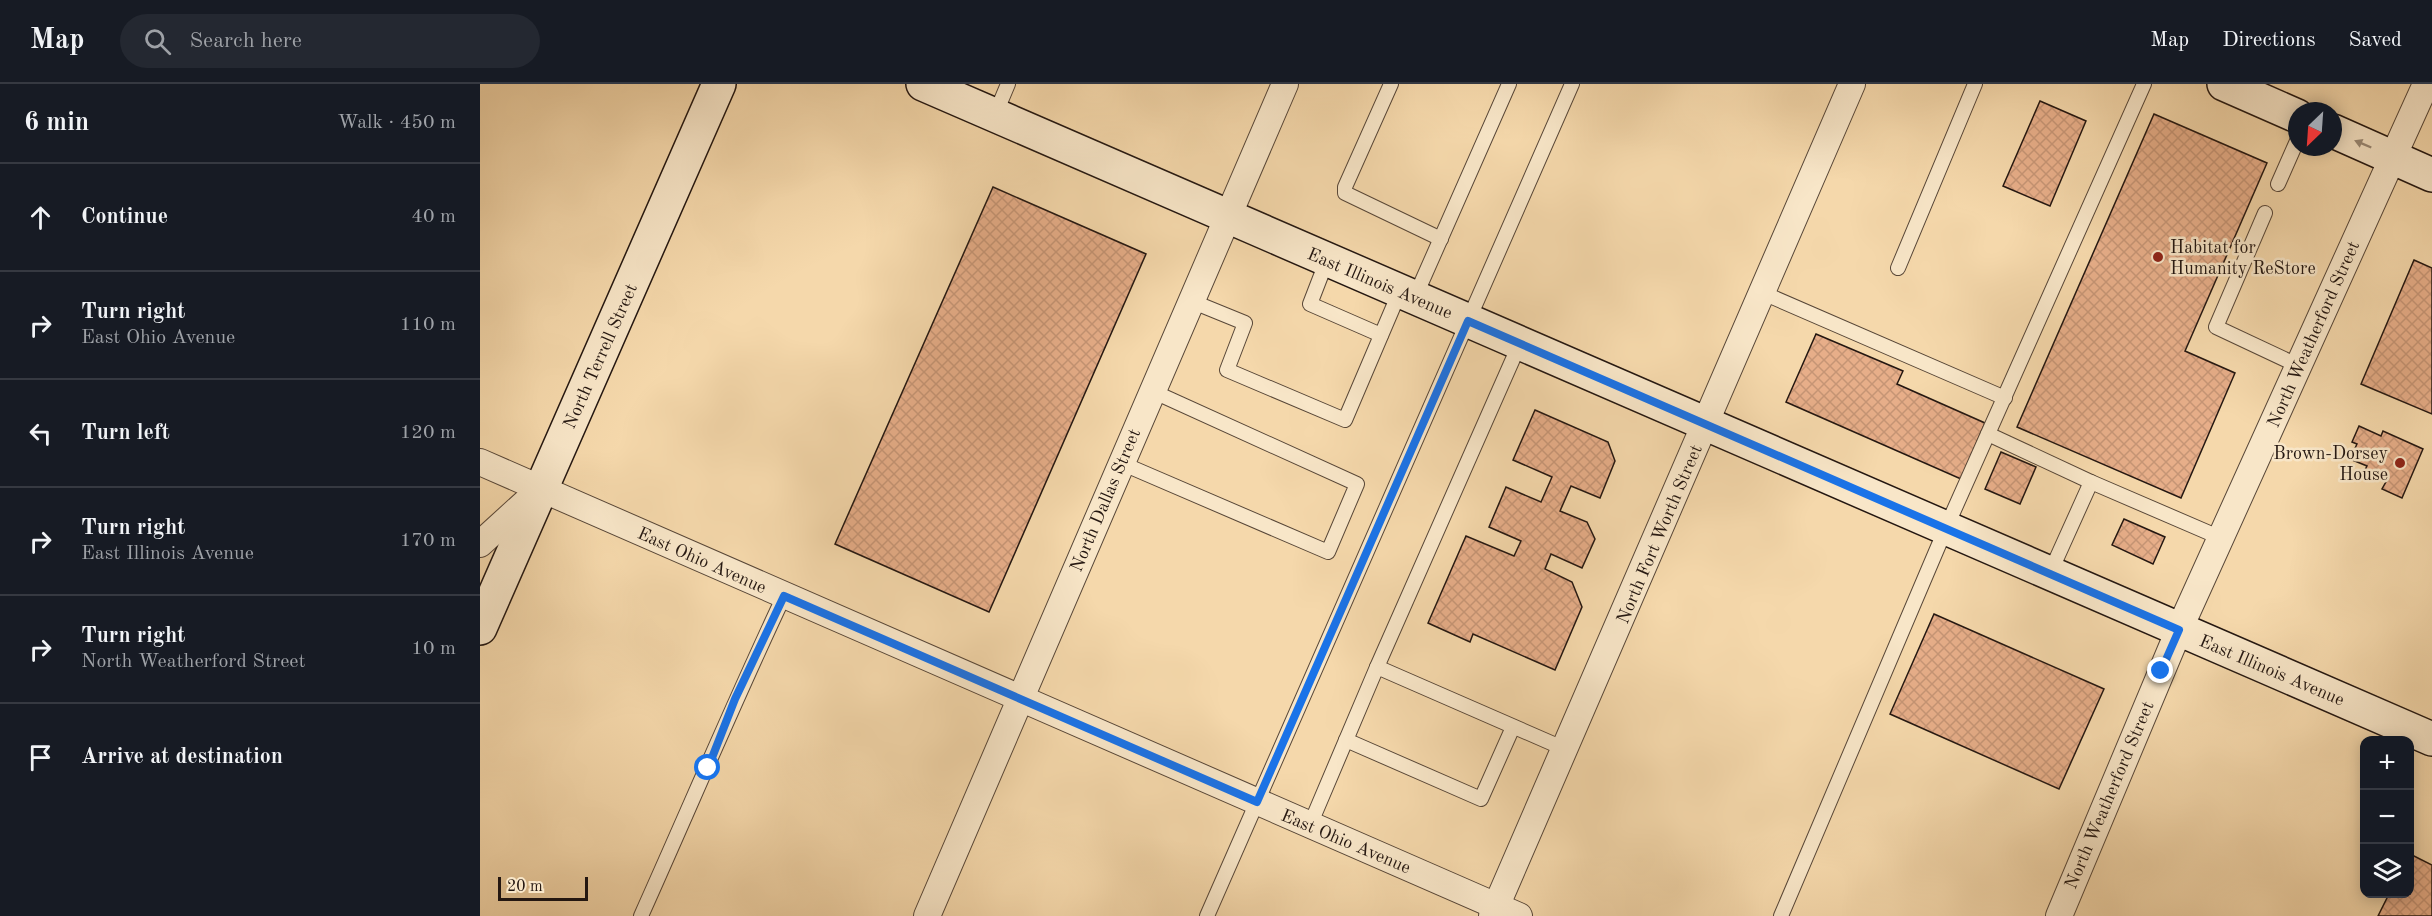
<!DOCTYPE html>
<meta charset="utf-8">
<style>
body{margin:0;font-family:"Old Standard TT",serif;background:#242831;color:#f1f3f6}
.controls{position:absolute;right:18px;bottom:18px;display:grid;overflow:hidden;border-radius:12px;box-shadow:0 3px 15px #0003}
.controls button{width:54px;height:54px;display:grid;place-items:center;padding:0;border:0;border-bottom:2px solid #363941;background:#171b24;color:#f1f3f6;font:30px sans-serif}
.compass{position:absolute;left:1808px;top:18px;width:54px;height:54px;border-radius:50%;background:#171b24;box-shadow:0 3px 15px #0003;rotate:205deg}
.scale{position:absolute;left:18px;bottom:15px;width:90px;box-sizing:border-box;padding-left:6px;border:3px solid #241711;border-top:0;font-size:16px;line-height:21px;white-space:nowrap;color:#241711;-webkit-text-stroke:4px #f8e6c8;paint-order:stroke}
.stop{position:absolute;width:18px;height:18px;margin:-14px;border:4px solid #1a73e8;border-radius:50%;background:#fff}
.stop.end{background:#1a73e8;border-color:#fff;box-shadow:0 2px 6px #0008}
.list{margin:0;padding:0;list-style:none}
h2{display:flex;justify-content:space-between;align-items:center;height:78px;margin:0;padding:0 24px;font-size:26px}
h2 small{font-size:20px;font-weight:400;color:#9ea1a6}
.list li{display:grid;grid-template-columns:39px 1fr auto;gap:18px;align-items:center;box-sizing:border-box;height:108px;padding:0 24px;border-top:2px solid #363941}
.list b{display:block;font-size:22px;white-space:nowrap}
.list p{margin:0;font-size:20px;white-space:nowrap;color:#9ea1a6}
.list em{font-size:20px;font-style:normal;color:#9ea1a6}
.icon{flex:none;width:33px;height:33px;fill:none;stroke:currentColor;stroke-width:2;stroke-linecap:round;stroke-linejoin:round}
.map{position:relative;flex:none;width:1952px;height:832px;overflow:hidden}
header{display:flex;align-items:center;gap:36px;box-sizing:border-box;height:84px;padding:0 30px;background:#171b24;border-bottom:2px solid #363941}
header strong{font-size:28px}
nav{display:flex;gap:33px;margin-inline-start:auto;font-size:21px}
.search{width:420px;height:54px;background:#242831;display:flex;align-items:center;gap:15px;box-sizing:border-box;padding:0 21px;border-radius:33px;color:#9ea1a6;font-size:22px}
main{display:flex}
aside{flex:1;background:#171b24}
.map>svg:first-child{display:block}
</style>
<header>
<strong>Map</strong>
<div class="search"><svg class="icon" aria-label="search" viewBox="0 0 24 24"><circle cx="10" cy="10" r="6"/><path d="M15 15l6 6"/></svg>Search here</div>
<nav><a>Map</a><a>Directions</a><a>Saved</a></nav>
</header>
<main>
<aside>
<h2>6 min<small>Walk · 450 m</small></h2>
<ul class="list">
<li><svg class="icon" aria-label="ahead" viewBox="0 0 24 24"><path d="M12 20V5M6 11l6-6 6 6"/></svg><div><b>Continue</b></div><em>40 m</em></li>
<li><svg class="icon" aria-label="right" viewBox="0 0 24 24"><path d="M7 20v-9h11M14 6l5 5-5 5"/></svg><div><b>Turn right</b><p>East Ohio Avenue</p></div><em>110 m</em></li>
<li><svg class="icon" aria-label="left" viewBox="0 0 24 24"><path d="M17 20v-9H6M10 6l-5 5 5 5"/></svg><div><b>Turn left</b></div><em>120 m</em></li>
<li><svg class="icon" aria-label="right" viewBox="0 0 24 24"><path d="M7 20v-9h11M14 6l5 5-5 5"/></svg><div><b>Turn right</b><p>East Illinois Avenue</p></div><em>170 m</em></li>
<li><svg class="icon" aria-label="right" viewBox="0 0 24 24"><path d="M7 20v-9h11M14 6l5 5-5 5"/></svg><div><b>Turn right</b><p>North Weatherford Street</p></div><em>10 m</em></li>
<li><svg class="icon" aria-label="arrive" viewBox="0 0 24 24"><path d="M6 21V4h12l-3 4 3 4H6"/></svg><div><b>Arrive at destination</b></div></li>
</ul>
</aside>
<div class="map">
<svg width="1952" height="832" viewBox="0 0 1952 832">
<defs>
<pattern id="building-cross-hatch" width="8" height="8" patternUnits="userSpaceOnUse" patternTransform="scale(1.5)"><rect width="8" height="8" fill="#e7ae89"/><path d="M0 0l8 8M0 8l8-8" fill="none" stroke="#c69575"/></pattern>
</defs>
<rect width="100%" height="100%" fill="#f5d8ab"/>
<filter id="stains"><feTurbulence type="fractalNoise" baseFrequency=".00333" numOctaves="4"/><feColorMatrix values="0 0 0 0 .2 0 0 0 0 .09 0 0 0 0 .02 0 0 0 .5 -.17"/></filter>
<radialGradient id="worn" r=".72"><stop offset=".6" stop-color="#630" stop-opacity="0"/><stop offset="1" stop-color="#630" stop-opacity=".3"/></radialGradient>
<!-- building -->
<g fill="url(#building-cross-hatch)" stroke="#241711" stroke-width="1.5">
<path d="M1560 17 1606 37 1570 122 1523 102Z"/>
<path d="M1674 30 1787 79 1705 267 1755 289 1701 414 1537 343Z"/>
<path d="M513 103 666 170 509 528 355 460Z"/>
<path d="M1934 176 1952 184V330L1881 300Z"/>
<path d="M1336 250 1423 287 1417 300 1505 339 1481 395 1306 318Z"/>
<path d="M1055 326 1128 358 1135 377 1120 414 1091 402 1080 427 1107 438 1115 455 1102 484 1071 470 1065 485 1092 498 1102 523 1075 586 993 550 990 558 948 539 986 452 1034 472 1041 457 1009 443 1026 403 1061 418 1072 393 1033 376Z"/>
<path d="M1879 342 1901 352 1903 347 1943 365 1922 414 1902 405 1907 396 1885 386 1887 382 1870 375 1877 360 1872 358Z"/>
<path d="M1521 368 1556 383 1540 420 1505 405Z"/>
<path d="M1644 435 1685 453 1673 480 1632 461Z"/>
<path d="M1454 530 1624 605 1579 705 1410 630Z"/>
<path d="M1930 770 1952 781V832H1898L1909 810H1930Z"/>
</g>
<g fill="none" stroke-linecap="round" stroke-linejoin="round">
<defs>
<g id="lane">
<path d="M911 0 865 103V109L961 155"/>
<path d="M515 31 528 0"/>
<path d="M1798 100 1817 57"/>
<path d="M1785 129 1736 243 1819 282"/>
<path d="M847 176 830 220 901 251"/>
<path d="M1418 184 1495 0"/>
<path d="M1283 209 1525 314"/>
<path d="M935 213 1029 0"/>
<path d="M711 217 765 239 747 286 865 336 920 207"/>
<path d="M1508 350 1611 398"/>
<path d="M641 379 848 468 877 400 672 307"/>
<path d="M1570 489 1611 398 1741 454"/>
<path d="M897 583 1040 259"/>
<path d="M866 656 1001 715 1033 643"/>
<path d="M830 741 897 583 1085 665"/>
<path d="M161 832C209 725 254 618 304 512"/>
<path d="M727 832 1092 0"/>
<path d="M1301 832 1466 444 1664 0"/>
</g>
<g id="street">
<path d="M0 378 1039 832"/>
<path d="M0 460 56 409"/>
<path d="M447 832 805 0"/>
<path d="M1012 832 1372 0"/>
<path d="M1579 832 1699 546 1946 0"/>
</g>
<g id="secondary">
<path d="M443 0 1952 655"/>
<path d="M1744 0 1817 32"/>
<path d="M1853 47 1952 91"/>
<path d="M0 544 239 0"/>
</g>
</defs>
<!-- lane casing -->
<use href="#lane" stroke="#584738" stroke-width="16"/>
<!-- street casing -->
<use href="#street" stroke="#584738" stroke-width="28"/>
<!-- secondary casing -->
<use href="#secondary" stroke="#241711" stroke-width="36"/>
<!-- lane -->
<use href="#lane" stroke="#f8e6c8" stroke-width="14"/>
<!-- street -->
<use href="#street" stroke="#f8e6c8" stroke-width="26"/>
<!-- secondary -->
<use href="#secondary" stroke="#f8e6c8" stroke-width="33"/>
</g>
<!-- one-way arrows -->
<defs><path id="oneway-solid" d="M-6-.8H1V-3.2L6.5 0L1 3.2V.8H-6Z" transform="scale(1.5)"/></defs>
<use fill="#998976" href="#oneway-solid" transform="translate(1883 60) rotate(-157)"/>
<g fill="none" stroke-linecap="round" stroke-linejoin="round">
<!-- route -->
<path stroke="#1a73e8" stroke-width="8" d="M228 684 255 615 304 512 777 718 988 237 1699 546 1681 587"/>
</g>
<!-- markers -->
<g fill="#8f2418" stroke="#f8e6c8" stroke-width="2">
<circle cx="1678" cy="173" r="6"/>
<circle cx="1920" cy="379" r="6"/>
</g>
<g text-anchor="middle" stroke-width="5" stroke-linejoin="round" paint-order="stroke">
<!-- poi labels -->
<g font-size="18" fill="#241711" stroke="#f8e6c8" text-anchor="start">
<text x="1690" y="169">Habitat for<tspan x="1690" dy="21">Humanity ReStore</tspan></text>
<text x="1908" y="375" text-anchor="end">Brown-Dorsey<tspan x="1908" dy="21">House</tspan></text>
</g>
<!-- street labels -->
<g font-size="18" fill="#241711" stroke="#f8e6c8">
<text transform="translate(900 199) rotate(23)" y="6">East Illinois Avenue</text>
<text transform="translate(1833 250) rotate(-66)" y="6">North Weatherford Street</text>
<text transform="translate(120 272) rotate(-66)" y="6">North Terrell Street</text>
<text transform="translate(625 416) rotate(-67)" y="6">North Dallas Street</text>
<text transform="translate(1179 450) rotate(-67)" y="6">North Fort Worth Street</text>
<text transform="translate(222 476) rotate(24)" y="6">East Ohio Avenue</text>
<text transform="translate(1792 586) rotate(23)" y="6">East Illinois Avenue</text>
<text transform="translate(1629 711) rotate(-67)" y="6">North Weatherford Street</text>
<text transform="translate(866 757) rotate(23)" y="6">East Ohio Avenue</text>
</g>
</g>
<rect width="100%" height="100%" filter="url(#stains)"/>
<rect width="100%" height="100%" fill="url(#worn)"/>
</svg>
<div class="controls">
<button>+</button>
<button>−</button>
<button><svg class="icon" aria-label="layers" viewBox="0 0 24 24"><path d="M12 4l9 5-9 5-9-5zM3 14l9 5 9-5"/></svg></button>
</div>
<svg class="compass" viewBox="-18 -18 36 36"><path d="M0-13l5 13h-10z" fill="#e53935"/><path d="M0 13l5-13h-10z" fill="#9ea1a6"/></svg>
<div class="scale">20 m</div>
<div class="stop" style="left:228px;top:684px"></div>
<div class="stop end" style="left:1681px;top:587px"></div>
</div>
</main>
